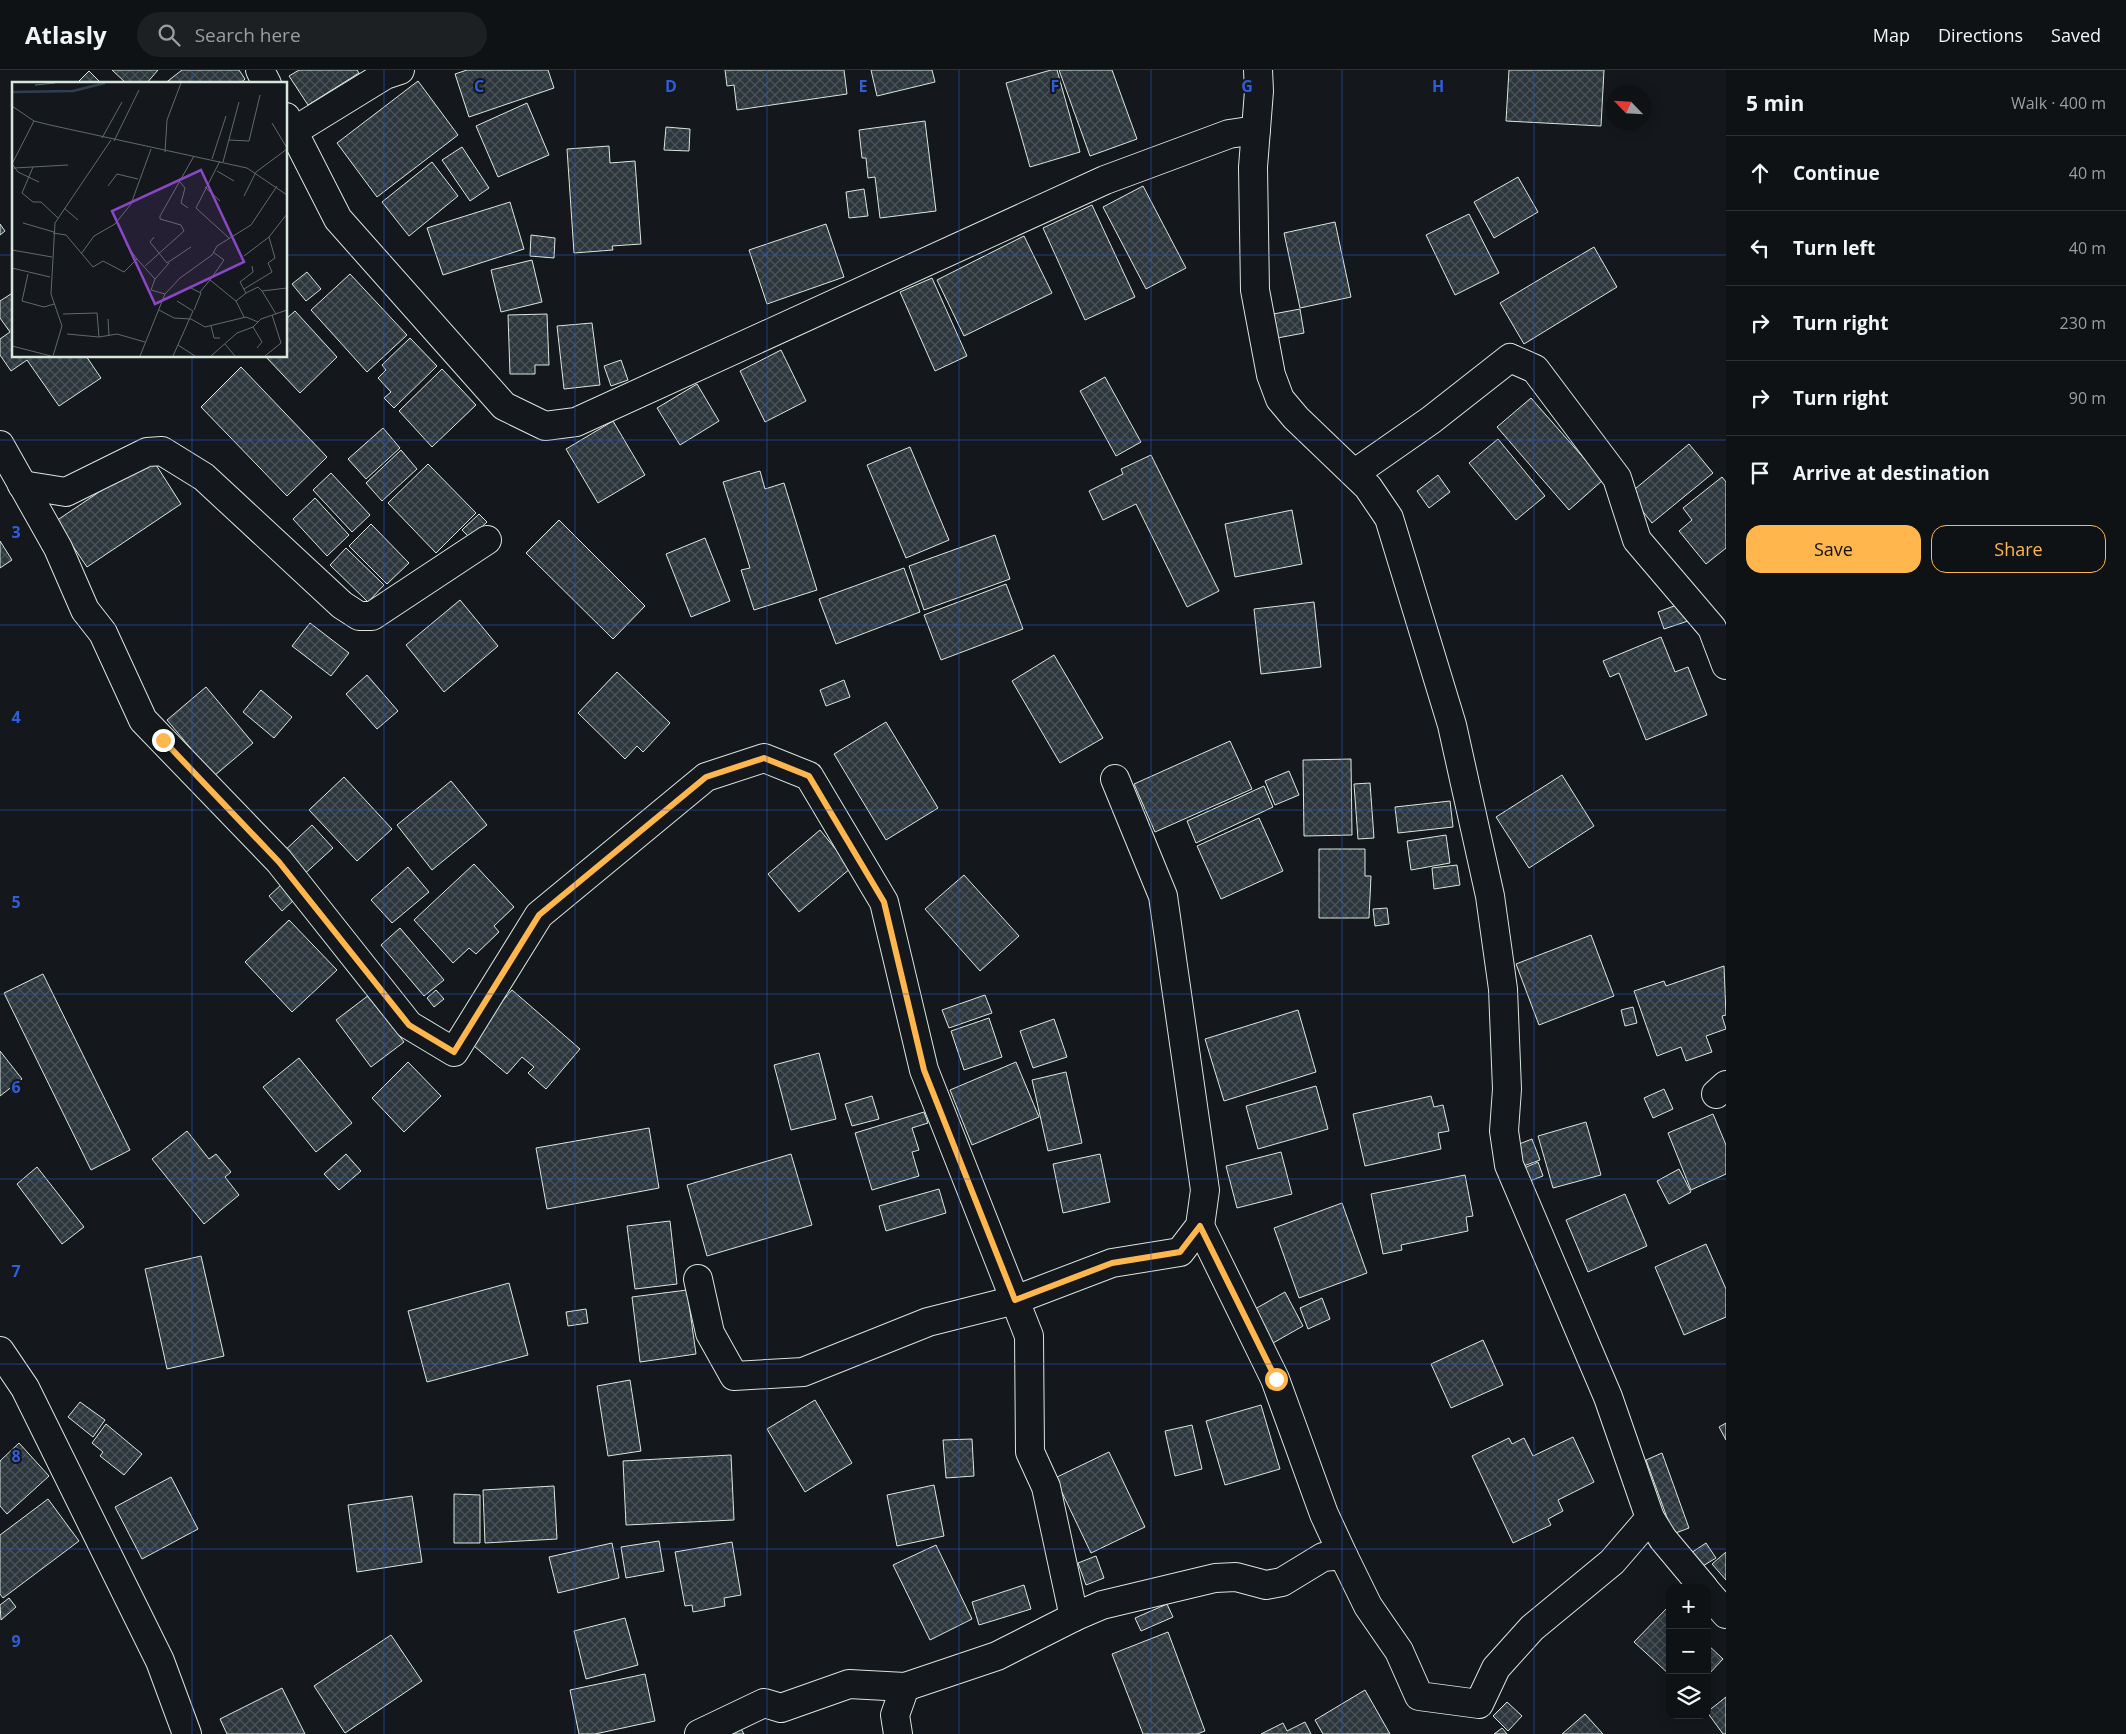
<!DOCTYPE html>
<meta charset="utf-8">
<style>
body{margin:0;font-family:"Open Sans",sans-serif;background:#1d2022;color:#f1f3f6}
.controls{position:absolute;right:15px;bottom:15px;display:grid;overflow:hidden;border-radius:10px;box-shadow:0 2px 12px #0003}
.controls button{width:45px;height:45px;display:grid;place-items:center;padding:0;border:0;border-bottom:1px solid #2f3234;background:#0f1215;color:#f1f3f6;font:25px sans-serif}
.compass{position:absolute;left:1606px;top:15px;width:45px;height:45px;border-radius:50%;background:#0f1215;box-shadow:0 2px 12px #0003;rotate:295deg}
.stop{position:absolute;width:15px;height:15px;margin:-11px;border:4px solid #ffb74d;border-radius:50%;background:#fff}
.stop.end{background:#ffb74d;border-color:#fff;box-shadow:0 1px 5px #0008}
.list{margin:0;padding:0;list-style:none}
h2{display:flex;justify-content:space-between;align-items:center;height:65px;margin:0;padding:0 20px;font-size:21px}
h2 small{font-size:16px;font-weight:400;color:#9b9ea0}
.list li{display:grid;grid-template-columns:32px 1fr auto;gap:15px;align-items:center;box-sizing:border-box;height:75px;padding:0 20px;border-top:1px solid #2f3234}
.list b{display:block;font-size:19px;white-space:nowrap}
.list em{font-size:16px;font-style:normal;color:#9b9ea0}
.actions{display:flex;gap:10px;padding:15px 20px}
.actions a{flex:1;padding:11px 0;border:1px solid #ffb74d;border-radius:15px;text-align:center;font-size:18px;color:#ffb74d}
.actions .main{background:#ffb74d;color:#111}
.icon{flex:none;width:28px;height:28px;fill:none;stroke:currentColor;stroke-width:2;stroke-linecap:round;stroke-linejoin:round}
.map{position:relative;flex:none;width:1726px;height:1664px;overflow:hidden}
header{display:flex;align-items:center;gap:30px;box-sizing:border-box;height:70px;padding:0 25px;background:#0f1215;border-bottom:1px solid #2f3234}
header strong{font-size:24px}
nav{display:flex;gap:28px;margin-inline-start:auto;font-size:18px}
.search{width:350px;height:45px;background:#1d2022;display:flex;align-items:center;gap:12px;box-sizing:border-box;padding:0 18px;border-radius:28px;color:#9b9ea0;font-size:19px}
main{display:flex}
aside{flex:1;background:#0f1215}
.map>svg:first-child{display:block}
</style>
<header>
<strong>Atlasly</strong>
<div class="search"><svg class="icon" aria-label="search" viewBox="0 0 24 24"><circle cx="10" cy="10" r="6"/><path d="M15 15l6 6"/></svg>Search here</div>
<nav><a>Map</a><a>Directions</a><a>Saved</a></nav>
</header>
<main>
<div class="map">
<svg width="1726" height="1664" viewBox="0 0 1726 1664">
<defs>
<pattern id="building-cross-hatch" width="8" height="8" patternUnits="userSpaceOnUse" patternTransform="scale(1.25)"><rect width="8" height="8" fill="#2c363c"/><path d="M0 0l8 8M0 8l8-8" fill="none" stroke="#4a5358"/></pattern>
</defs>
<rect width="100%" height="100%" fill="#14181c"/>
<!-- building -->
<g fill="url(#building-cross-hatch)" stroke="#d8e6dc">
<path d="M112 0H158L146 14H127Z"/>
<path d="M182 0H239L245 9 239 14H164Z"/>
<path d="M299 0H357L359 3 308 35 289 6Z"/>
<path d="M467 0H548L554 18 469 47 455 4Z"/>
<path d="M725 0H844L847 24 737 40 734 15 727 16Z"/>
<path d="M871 0H932L935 12 877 26Z"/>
<path d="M1051 0H1057L1080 82 1030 97 1006 13Z"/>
<path d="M1059 0H1112L1137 69 1090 86Z"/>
<path d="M1509 0H1604L1601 56 1506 51Z"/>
<path d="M89 1 102 14H76Z"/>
<path d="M418 11 458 65 377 127 337 73Z"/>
<path d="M527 33 549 85 498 107 476 56Z"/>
<path d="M925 51 936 141 880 148 875 107 868 108 866 88H862L859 60Z"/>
<path d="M666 57 690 59 689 81 664 80Z"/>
<path d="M609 76 610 93 635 91 641 174 612 176 613 180 574 183 567 79Z"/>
<path d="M462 77 489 118 470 131 442 90Z"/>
<path d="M432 92 458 126 409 166 382 132Z"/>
<path d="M1518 107 1538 142 1494 168 1474 132Z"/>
<path d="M1143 116 1186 198 1146 219 1103 137Z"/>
<path d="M864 119 868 146 849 148 846 122Z"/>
<path d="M510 132 524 179 443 205 427 158Z"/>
<path d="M1092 135 1135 227 1085 250 1043 158Z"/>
<path d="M1469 144 1499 203 1455 225 1426 165Z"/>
<path d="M1335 152 1351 227 1300 238 1284 163Z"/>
<path d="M0 154 5 161 0 165Z"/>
<path d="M826 154 844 207 767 234 749 180Z"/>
<path d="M531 165 555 168 554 188 530 186Z"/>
<path d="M1024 166 1052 223 964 266 937 210Z"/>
<path d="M1594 177 1617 217 1524 274 1500 233Z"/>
<path d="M532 190 542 232 501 242 491 200Z"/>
<path d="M307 202 321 219 306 231 292 214Z"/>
<path d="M350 204 407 265 367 302 311 240Z"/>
<path d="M932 208 967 286 935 301 900 222Z"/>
<path d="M14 222V286H86L101 308 59 336 27 290 11 301 0 285V269L10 262 0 248V231Z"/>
<path d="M1300 239 1304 263 1272 269 1268 245Z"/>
<path d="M295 241 337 287 300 323 265 286H286V249Z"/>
<path d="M547 244 549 295H535V304H510L508 245Z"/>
<path d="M592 253 600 315 564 319 557 256Z"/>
<path d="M410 268 437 296 394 338 384 328 391 322 378 308 386 300 382 295Z"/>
<path d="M781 280 806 331 765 352 740 301Z"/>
<path d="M621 290 628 310 611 316 604 296Z"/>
<path d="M241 297 327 387 287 426 201 337Z"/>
<path d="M442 299 476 335 432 377 399 341Z"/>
<path d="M1105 307 1141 372 1116 386 1080 321Z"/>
<path d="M697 314 719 351 680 375 657 338Z"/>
<path d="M1531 328 1603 410 1569 440 1497 357Z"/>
<path d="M613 351 645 405 598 433 566 379Z"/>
<path d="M383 358 400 378 366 409 348 389Z"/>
<path d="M1498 369 1545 426 1516 450 1469 393Z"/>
<path d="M1689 374 1713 403 1652 453 1629 424Z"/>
<path d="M910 377 949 470 906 488 867 395Z"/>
<path d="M401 380 417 399 382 431 366 413Z"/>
<path d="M1151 385 1219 521 1187 537 1136 434 1103 450 1089 421 1123 404 1121 399Z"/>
<path d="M151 387 181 434 87 497 56 451Z"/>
<path d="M428 394 476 443 436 483 388 433Z"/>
<path d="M760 401 765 419 784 413 817 520 754 540 741 500 750 498 723 412Z"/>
<path d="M331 403 370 445 352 462 313 420Z"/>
<path d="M1438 405 1450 422 1429 438 1417 421Z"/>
<path d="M1722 407 1726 412V478L1706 494 1679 461 1692 450 1683 438Z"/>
<path d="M315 428 349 465 327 486 293 449Z"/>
<path d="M1292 440 1302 494 1235 507 1225 454Z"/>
<path d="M479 444 487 452 470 468 462 460Z"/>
<path d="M559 450 645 536 613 569 526 483Z"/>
<path d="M371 454 409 493 387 514 349 476Z"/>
<path d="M995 465 1010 509 924 540 909 496Z"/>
<path d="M705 468 730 531 691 547 666 484Z"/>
<path d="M0 471 12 490 0 498Z"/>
<path d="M346 478 384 515 368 532 330 495Z"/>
<path d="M904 498 920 542 836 574 819 529Z"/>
<path d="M1006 514 1023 559 941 590 924 545Z"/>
<path d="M460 530 498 576 444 622 406 575Z"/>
<path d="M1314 532 1321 597 1261 604 1254 539Z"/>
<path d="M1682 533 1688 551 1664 559 1658 542Z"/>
<path d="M310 553 349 583 331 606 292 576Z"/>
<path d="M1661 567 1675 602 1688 597 1707 645 1646 670 1619 603 1610 607 1603 591Z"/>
<path d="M1054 585 1103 668 1060 693 1012 611Z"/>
<path d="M617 602 670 653 643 682 637 676 625 689 578 643Z"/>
<path d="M367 605 398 641 377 659 346 624Z"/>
<path d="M844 610 850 627 826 636 820 620Z"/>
<path d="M206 617 253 673 214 706 167 650Z"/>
<path d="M261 620 292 647 274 668 243 642Z"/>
<path d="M886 652 938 738 886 770 834 684Z"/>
<path d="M1230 671 1252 719 1155 762 1134 714Z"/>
<path d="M1351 689 1352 765 1304 766 1303 690Z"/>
<path d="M1289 701 1299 725 1275 735 1265 711Z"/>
<path d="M1562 705 1594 756 1529 798 1496 747Z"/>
<path d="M344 707 392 759 357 791 309 740Z"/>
<path d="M451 711 487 755 432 800 397 755Z"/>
<path d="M1370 713 1374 768 1358 769 1354 714Z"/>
<path d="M1264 716 1273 737 1196 773 1187 751Z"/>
<path d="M1450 731 1453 757 1398 763 1395 737Z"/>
<path d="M1259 748 1283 801 1221 829 1197 776Z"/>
<path d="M312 755 333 778 301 807 281 784Z"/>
<path d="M820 760 851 798 799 842 768 804Z"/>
<path d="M1446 765 1450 793 1411 800 1407 771Z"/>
<path d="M1319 779H1365V806H1371L1369 848H1319Z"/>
<path d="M474 794 514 837 494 856 499 862 476 884 469 878 453 893 414 850Z"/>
<path d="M1457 795 1460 815 1434 819 1432 798Z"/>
<path d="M408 797 429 822 392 853 371 830Z"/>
<path d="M964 805 1019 866 980 901 925 839Z"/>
<path d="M282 814 295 829 282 841 269 826Z"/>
<path d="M1387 838 1389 854 1375 856 1373 839Z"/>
<path d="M289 850 337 900 292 942 245 892Z"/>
<path d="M400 858 444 910 424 926 381 875Z"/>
<path d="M1591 865 1614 926 1539 955 1516 894Z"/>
<path d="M1724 896 1726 945 1722 946 1726 959 1706 966 1712 982 1686 991 1681 977 1657 986 1634 921 1664 911 1666 916Z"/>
<path d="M43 904 130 1080 91 1100 4 923Z"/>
<path d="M436 920 444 929 434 937 427 928Z"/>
<path d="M512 920 580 979 546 1019 528 1003 534 997 522 987 507 1004 468 971Z"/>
<path d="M369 925 404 972 371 997 336 950Z"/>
<path d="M985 925 992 943 949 958 942 940Z"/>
<path d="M1633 937 1637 953 1625 956 1621 940Z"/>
<path d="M1298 940 1316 1002 1224 1031 1205 969Z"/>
<path d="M989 948 1002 987 964 1000 951 961Z"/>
<path d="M1054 949 1067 987 1033 998 1020 961Z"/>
<path d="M0 981 22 1009 0 1026Z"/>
<path d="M819 983 836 1049 791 1060 774 995Z"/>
<path d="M299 988 352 1053 316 1082 263 1017Z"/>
<path d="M408 992 441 1026 404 1062 372 1028Z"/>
<path d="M1016 992 1039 1047 972 1075 950 1020Z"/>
<path d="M1066 1002 1082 1073 1048 1081 1032 1010Z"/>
<path d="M1316 1016 1328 1059 1258 1079 1246 1036Z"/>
<path d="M1664 1019 1673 1039 1653 1048 1644 1028Z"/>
<path d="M872 1026 879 1049 852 1056 845 1034Z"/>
<path d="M1431 1026 1434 1037 1443 1035 1449 1061 1438 1063 1441 1079 1365 1096 1353 1044Z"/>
<path d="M924 1042 928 1053 912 1058 919 1080 912 1082 919 1106 872 1120 855 1063Z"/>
<path d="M1713 1044 1726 1075V1104L1691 1120 1668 1063Z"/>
<path d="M1586 1052 1601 1105 1553 1118 1538 1066Z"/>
<path d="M649 1058 659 1118 547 1139 536 1078Z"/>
<path d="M187 1061 209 1089 216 1084 231 1102 225 1107 239 1125 204 1154 152 1089Z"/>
<path d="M1532 1069 1540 1090 1518 1098 1509 1078Z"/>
<path d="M1281 1082 1292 1124 1237 1138 1226 1096Z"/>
<path d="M346 1084 361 1101 339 1120 324 1104Z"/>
<path d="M791 1084 812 1155 707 1186 687 1115Z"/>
<path d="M1100 1084 1110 1132 1063 1143 1053 1094Z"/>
<path d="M1538 1092 1543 1106 1527 1112 1522 1099Z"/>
<path d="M37 1097 84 1157 62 1174 17 1114Z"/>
<path d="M1679 1099 1691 1122 1669 1134 1657 1111Z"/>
<path d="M1465 1105 1473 1146 1466 1147 1468 1161 1401 1175 1402 1180 1383 1184 1371 1124Z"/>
<path d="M939 1119 946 1143 886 1161 879 1136Z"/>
<path d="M1625 1124 1647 1176 1588 1202 1566 1150Z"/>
<path d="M1342 1133 1367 1203 1299 1228 1274 1158Z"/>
<path d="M670 1151 677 1214 635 1219 627 1156Z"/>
<path d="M1706 1174 1726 1219V1247L1684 1265 1655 1197Z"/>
<path d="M201 1186 224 1286 167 1299 145 1199Z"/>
<path d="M509 1213 528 1285 427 1312 408 1241Z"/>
<path d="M687 1220 696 1284 640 1292 632 1227Z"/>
<path d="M1285 1222 1303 1256 1273 1273 1255 1239Z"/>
<path d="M1322 1228 1330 1249 1308 1259 1300 1238Z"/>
<path d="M586 1239 588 1253 568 1256 566 1242Z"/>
<path d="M1483 1270 1503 1315 1451 1338 1431 1294Z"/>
<path d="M630 1310 641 1381 608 1386 597 1316Z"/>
<path d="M815 1330 852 1393 805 1422 767 1359Z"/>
<path d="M80 1332 105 1350 93 1367 68 1347Z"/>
<path d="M1261 1335 1280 1399 1225 1415 1206 1351Z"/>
<path d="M1726 1353V1370L1719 1357Z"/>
<path d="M106 1354 142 1384 124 1405 100 1386 103 1382 92 1373Z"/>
<path d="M1192 1355 1202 1399 1175 1406 1165 1361Z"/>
<path d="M1573 1367 1594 1412 1558 1430 1563 1441 1548 1449 1551 1455 1513 1473 1472 1386 1509 1368 1512 1374 1524 1368 1533 1386Z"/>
<path d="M972 1369 974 1406 946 1408 943 1370Z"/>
<path d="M19 1373 49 1406 7 1444 0 1436V1391Z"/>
<path d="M1109 1382 1145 1457 1091 1483 1055 1408Z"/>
<path d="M1662 1383 1689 1458 1673 1464 1646 1390Z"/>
<path d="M731 1385 734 1450 626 1455 623 1391Z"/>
<path d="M171 1407 198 1459 142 1489 115 1437Z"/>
<path d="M934 1415 944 1466 897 1476 887 1425Z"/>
<path d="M554 1416 557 1469 485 1473 483 1420Z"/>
<path d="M454 1424 480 1425V1473H454Z"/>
<path d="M412 1426 422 1492 357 1502 348 1435Z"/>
<path d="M48 1429 79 1471 3 1528 0 1524V1465Z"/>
<path d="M659 1471 664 1501 626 1508 621 1477Z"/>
<path d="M732 1472 741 1525 724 1528 725 1536 693 1542 692 1535 685 1536 675 1482Z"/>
<path d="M612 1473 619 1508 558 1523 549 1487Z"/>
<path d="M1706 1473 1716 1488 1698 1499 1688 1485Z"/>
<path d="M936 1475 972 1549 930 1570 893 1495Z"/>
<path d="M1726 1482V1510L1712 1494Z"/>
<path d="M1096 1486 1104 1508 1086 1515 1078 1493Z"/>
<path d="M1024 1515 1031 1539 979 1555 972 1532Z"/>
<path d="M9 1528 16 1537 1 1550 0 1535Z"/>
<path d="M1167 1534 1173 1547 1141 1561 1135 1548Z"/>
<path d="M1668 1537 1670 1539V1605L1634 1572Z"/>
<path d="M625 1548 638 1595 586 1609 574 1561Z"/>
<path d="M1168 1562 1205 1661 1197 1664H1143L1112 1584Z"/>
<path d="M391 1565 422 1611 345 1663 314 1616Z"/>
<path d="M1707 1574 1723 1589 1707 1606Z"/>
<path d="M645 1604 655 1651 595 1664H579L570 1620Z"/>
<path d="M282 1618 305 1664H227L220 1649Z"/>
<path d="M1365 1620 1390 1664H1323L1315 1650Z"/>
<path d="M1726 1627V1664H1723L1707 1642Z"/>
<path d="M1507 1632 1522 1646 1508 1661 1493 1646Z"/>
<path d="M1585 1644 1603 1664H1562Z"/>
<path d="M1305 1652 1311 1664H1261L1283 1653 1287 1661Z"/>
<path d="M738 1654 744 1664H720Z"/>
<path d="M1502 1658 1507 1664H1494Z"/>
</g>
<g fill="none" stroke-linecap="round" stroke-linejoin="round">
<defs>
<g id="minor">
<path d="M260 0 267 14"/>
<path d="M1258 0 1259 21 1253 97 1255 220 1271 305 1280 329 1296 348 1368 417 1389 448 1452 655 1490 826 1503 919 1507 1019 1504 1061 1509 1095 1608 1327 1650 1448 1663 1469 1704 1518"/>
<path d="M286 47 338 149 504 336 545 356 576 352 1105 110 1229 64 1256 60"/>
<path d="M294 61 385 5 400 0"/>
<path d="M0 375 58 478 85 540 103 563 143 650 279 791 409 955 454 982 539 845 706 707 764 688 809 706 884 832 924 1000 1029 1266 1030 1382 1046 1417 1074 1547"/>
<path d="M1355 403 1431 350 1510 288 1535 299 1617 408 1637 470 1712 558 1726 595"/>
<path d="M22 415 66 422 147 382 162 381 204 407 342 535 359 546H372L487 470"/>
<path d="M1716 1024 1726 1015"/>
<path d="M1200 1156 1275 1309 1324 1444 1343 1485"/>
<path d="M698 1209 710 1263 734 1306 803 1302 928 1252 1015 1230 1112 1193 1180 1182 1200 1156 1205 1120 1163 826 1115 709"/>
<path d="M0 1281 25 1318 160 1591 187 1664"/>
<path d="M1707 1522 1726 1544"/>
<path d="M699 1664 764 1633 781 1638 849 1614 905 1617"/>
<path d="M898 1664 895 1645 905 1617 997 1586 1074 1547 1102 1535 1215 1508 1236 1507 1266 1515 1282 1512 1323 1487 1343 1485 1368 1536 1399 1581 1419 1626 1479 1634 1496 1598 1532 1558 1612 1492 1650 1448"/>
</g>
</defs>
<!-- minor casing -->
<use href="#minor" stroke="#d8e6dc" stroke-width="30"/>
<!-- minor -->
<use href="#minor" stroke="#14181c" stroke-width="28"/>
</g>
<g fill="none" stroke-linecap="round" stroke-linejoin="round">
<!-- route -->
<path stroke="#ffb74d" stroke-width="6" d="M163 670 279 792 409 955 454 982 539 845 706 707 764 688 809 706 884 832 924 1000 1015 1230 1112 1193 1180 1182 1200 1156 1276 1309"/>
</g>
<!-- grid -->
<path fill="none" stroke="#305dd8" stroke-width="1" stroke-opacity="0.55" d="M192 0V14M384 0V1664M575 0V1664M767 0V1664M959 0V1664M1151 0V1664M1342 0V1664M1534 0V1664M0 185H14M286 185H1726M192 286V1664M0 370H1726M0 555H1726M0 740H1726M0 924H1726M0 1109H1726M0 1294H1726M0 1479H1726"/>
<!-- overview -->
<g transform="translate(12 12)">
<rect width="275" height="275" fill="#14181c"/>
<path fill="none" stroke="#2f3f4d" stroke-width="2.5" d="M0 10 61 9 93 1"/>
<path fill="none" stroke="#626a69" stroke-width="1" d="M23 3 43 1M0 24 22 39 38 43 235 86 275 113M22 39 0 82 6 90 27 100M260 41 275 66M90 56 110 20M217 58 237 59 248 13M102 59 127 8M153 70 155 38 169 1M200 77 214 34M208 79 184 126 217 156M211 80 227 20M21 85 10 111 21 120H29L46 136M2 86 56 83M205 89 222 99M168 100 173 106 169 121 176 126M96 104 105 92 126 97M193 105 208 119M232 114 244 90 275 67M52 126 66 138M11 141 42 150M41 151 54 153 81 185 91 179 112 190 125 177 143 197 139 208 153 212M142 155 138 160 155 181 179 165M114 162 125 177M0 168 40 175M69 172 82 154 103 142 119 122 139 67M232 174 257 155 275 132M133 184 172 149 169 143 148 137V134L182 74M0 186 38 195M16 192 10 219 32 225 42 222M143 197 157 181M198 198 212 178 201 170M177 205 189 211 182 228M232 207 260 190 256 181 263 176 257 155M250 209 264 232M188 210 198 198 224 219 232 235M234 211 246 205 250 209 275 206M224 219 234 211 228 200 241 190 240 184M147 228 162 236 179 237 193 245 234 235 246 240M51 232 85 231 87 255M96 237 97 254M199 244 202 256H208M241 245 250 260 245 266M55 252 87 255 105 252 133 260M213 262 223 274M166 263 183 274M0 264 39 274M41 274 50 244 39 212 43 141 99 58M128 274 153 212 168 196 200 173 205 164 239 143 265 104M161 274 181 229 165 219M199 274 225 251 241 245 249 237 275 228M253 274 269 261 260 233"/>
<path fill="#8948c3" fill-opacity="0.15" stroke="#8948c3" stroke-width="2.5" d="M189 88 232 180 143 222 100 129Z"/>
<rect width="275" height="275" fill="none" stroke="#d8e6dc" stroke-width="2.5"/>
</g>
<g font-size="16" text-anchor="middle" font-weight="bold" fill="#305dd8" stroke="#14181c" stroke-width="4" stroke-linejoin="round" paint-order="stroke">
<text x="479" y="22">C</text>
<text x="671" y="22">D</text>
<text x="863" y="22">E</text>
<text x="1055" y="22">F</text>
<text x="1247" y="22">G</text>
<text x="1438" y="22">H</text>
<text x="16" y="468">3</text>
<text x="16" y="653">4</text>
<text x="16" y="838">5</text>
<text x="16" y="1023">6</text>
<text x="16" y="1207">7</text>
<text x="16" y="1392">8</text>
<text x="16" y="1577">9</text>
</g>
</svg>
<div class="controls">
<button>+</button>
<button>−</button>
<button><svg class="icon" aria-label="layers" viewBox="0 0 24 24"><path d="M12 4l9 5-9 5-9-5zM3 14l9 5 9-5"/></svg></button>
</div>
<svg class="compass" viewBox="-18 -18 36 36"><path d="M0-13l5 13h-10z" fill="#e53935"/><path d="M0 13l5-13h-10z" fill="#9b9ea0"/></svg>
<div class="stop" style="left:1276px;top:1309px"></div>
<div class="stop end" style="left:163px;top:670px"></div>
</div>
<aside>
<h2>5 min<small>Walk · 400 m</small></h2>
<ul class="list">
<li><svg class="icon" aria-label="ahead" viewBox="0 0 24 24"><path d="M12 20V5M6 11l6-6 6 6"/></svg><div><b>Continue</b></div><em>40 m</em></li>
<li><svg class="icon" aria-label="left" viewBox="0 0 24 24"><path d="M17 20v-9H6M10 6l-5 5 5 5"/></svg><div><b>Turn left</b></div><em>40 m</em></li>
<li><svg class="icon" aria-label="right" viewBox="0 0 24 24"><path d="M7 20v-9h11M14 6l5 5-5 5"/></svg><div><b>Turn right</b></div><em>230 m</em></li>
<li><svg class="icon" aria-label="right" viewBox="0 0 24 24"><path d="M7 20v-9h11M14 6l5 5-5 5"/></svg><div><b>Turn right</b></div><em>90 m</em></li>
<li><svg class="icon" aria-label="arrive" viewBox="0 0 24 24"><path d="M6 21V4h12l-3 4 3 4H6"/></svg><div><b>Arrive at destination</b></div></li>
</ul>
<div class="actions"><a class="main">Save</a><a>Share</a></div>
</aside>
</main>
